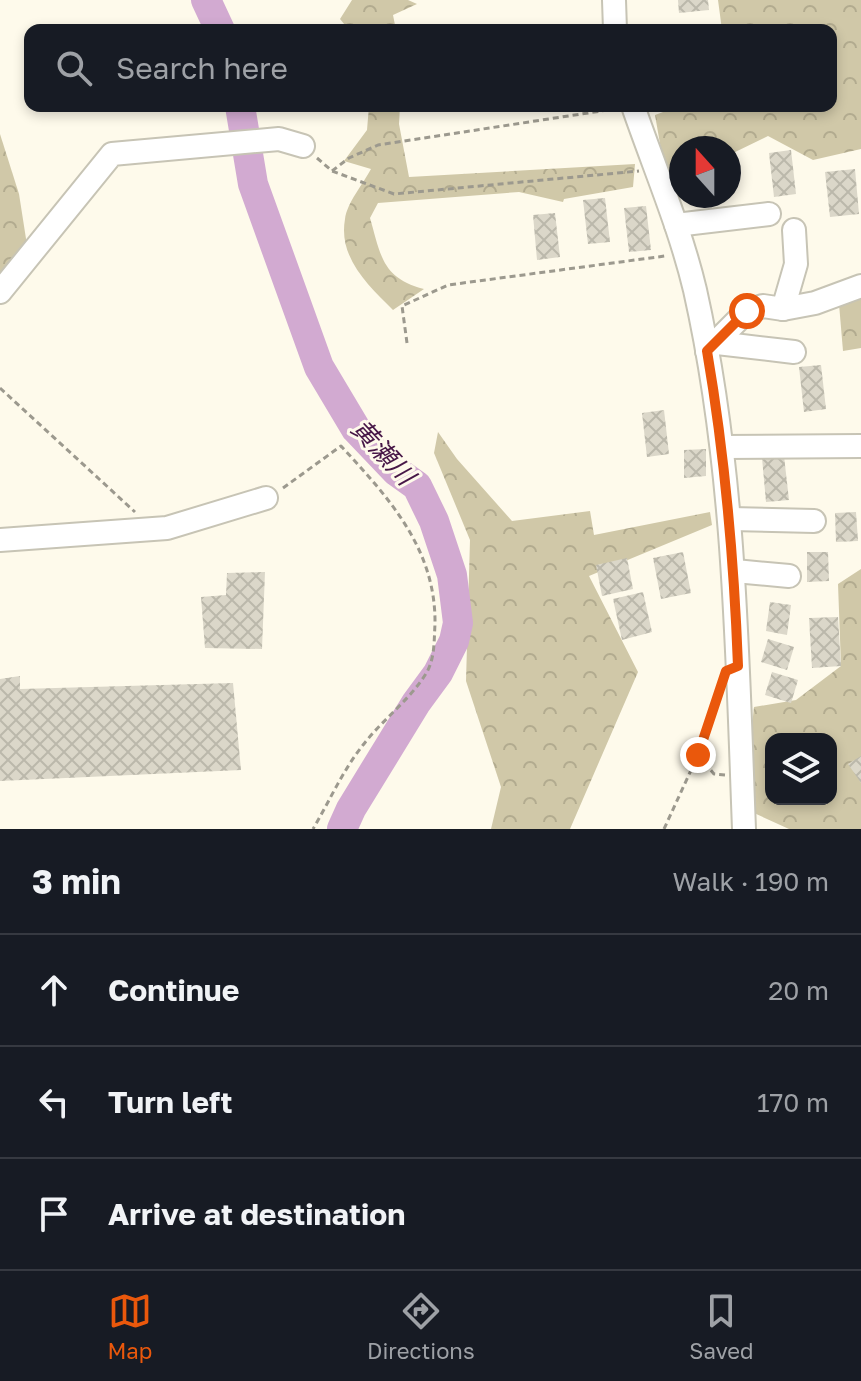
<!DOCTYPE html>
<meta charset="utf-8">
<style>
body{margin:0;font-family:"Golos Text","Noto Sans JP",sans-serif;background:#20242c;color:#f1f3f6}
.controls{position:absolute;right:24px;bottom:24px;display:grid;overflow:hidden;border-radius:16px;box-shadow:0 4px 12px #0003}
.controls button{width:72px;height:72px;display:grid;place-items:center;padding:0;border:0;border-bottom:2px solid #363941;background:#171b24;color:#f1f3f6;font:40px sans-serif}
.compass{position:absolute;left:669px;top:136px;width:72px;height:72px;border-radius:50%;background:#171b24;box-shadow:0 4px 12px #0003;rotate:339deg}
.stop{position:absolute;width:24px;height:24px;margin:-18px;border:6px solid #ea580c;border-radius:50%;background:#fff}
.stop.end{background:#ea580c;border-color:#fff;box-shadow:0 2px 8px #0008}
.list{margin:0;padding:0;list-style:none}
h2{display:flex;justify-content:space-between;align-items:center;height:104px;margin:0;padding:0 32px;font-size:34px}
h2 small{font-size:26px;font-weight:400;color:#9ea1a6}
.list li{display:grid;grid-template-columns:52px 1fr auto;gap:24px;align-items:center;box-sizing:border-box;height:112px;padding:0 32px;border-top:2px solid #363941}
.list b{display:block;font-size:30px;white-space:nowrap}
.list em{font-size:26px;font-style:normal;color:#9ea1a6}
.icon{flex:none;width:44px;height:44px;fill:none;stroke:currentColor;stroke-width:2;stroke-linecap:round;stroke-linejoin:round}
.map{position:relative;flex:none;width:861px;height:829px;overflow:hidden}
.search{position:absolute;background:#171b24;box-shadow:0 4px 12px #0003;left:24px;right:24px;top:24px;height:88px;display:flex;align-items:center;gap:20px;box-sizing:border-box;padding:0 28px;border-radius:16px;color:#9ea1a6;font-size:30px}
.sheet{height:440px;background:#171b24}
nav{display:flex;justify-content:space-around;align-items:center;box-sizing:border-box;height:112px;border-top:2px solid #363941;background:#171b24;font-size:22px;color:#9ea1a6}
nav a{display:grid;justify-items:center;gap:4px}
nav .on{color:#ea580c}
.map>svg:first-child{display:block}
</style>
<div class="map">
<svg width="861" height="829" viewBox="0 0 861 829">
<defs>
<pattern id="forest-crowns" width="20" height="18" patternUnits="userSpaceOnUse" patternTransform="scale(2)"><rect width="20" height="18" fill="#d0c8a8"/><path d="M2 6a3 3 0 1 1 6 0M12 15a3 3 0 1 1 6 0" fill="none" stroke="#b2ab8f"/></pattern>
<pattern id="building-cross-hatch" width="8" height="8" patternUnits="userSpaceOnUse" patternTransform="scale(2)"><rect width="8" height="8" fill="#dbd7c9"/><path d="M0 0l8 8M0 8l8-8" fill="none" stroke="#bbb8ab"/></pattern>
</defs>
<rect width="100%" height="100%" fill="#fefaeb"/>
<!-- forest -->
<g fill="url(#forest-crowns)" fill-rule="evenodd">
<path d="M352 0H408L417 4 393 15 396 30H349L340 19Z"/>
<path d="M718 0H861V149L813 160 768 136 729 155V148H681V177L667 184 655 115 679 106H831V30H722Z"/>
<path d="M369 106H400L399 124 409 177 635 164 633 187 564 199 563 202 519 192 378 203 370 218C381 256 382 278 424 289L393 310C369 286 338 258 345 219 347 203 363 184 371 169L344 161 367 130Z"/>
<path d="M0 134 19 194 29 258 0 287Z"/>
<path d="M861 293V348L843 351 839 304Z"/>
<path d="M438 432 457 459 512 521 590 511 594 535 710 512 712 525 589 576 638 672 570 829H491L501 787 466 681 470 540 434 453Z"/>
<path d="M861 569V829H789L743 808 754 707 796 700 841 666 838 584ZM771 739H831V799H771Z"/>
</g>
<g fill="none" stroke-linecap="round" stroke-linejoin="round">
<!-- river -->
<g stroke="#d2aad1" stroke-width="30">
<path d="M206 0 220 30"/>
<path d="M240 106 253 184 319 367 356 429 396 471 417 486 434 521 452 575 458 623 454 641 438 673 416 703 351 809 342 829"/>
</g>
</g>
<!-- building -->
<g fill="url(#building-cross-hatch)">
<path d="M678 0H708L709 10 679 13Z"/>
<path d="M791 150 796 194 774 197 769 153Z"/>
<path d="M855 169 859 214 830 217 825 172Z"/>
<path d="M605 198 610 242 588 244 583 200Z"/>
<path d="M646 206 651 250 629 252 624 208Z"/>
<path d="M555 213 560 257 537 260 533 215Z"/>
<path d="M821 365 826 409 804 412 799 367Z"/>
<path d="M664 410 669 454 647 457 642 413Z"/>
<path d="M706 449V476L684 478V450Z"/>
<path d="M784 456 789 500 766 502 762 458Z"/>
<path d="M856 512 858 541 836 542 835 513Z"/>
<path d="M683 552 691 593 661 599 653 558Z"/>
<path d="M807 552H828L829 581 807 582Z"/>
<path d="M627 558 633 589 602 596 596 565Z"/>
<path d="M265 572 262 649 205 648 201 597 226 595 227 573Z"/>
<path d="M643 592 652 632 622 640 613 599Z"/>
<path d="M770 602 791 605 787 635 766 631Z"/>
<path d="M838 617 841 666 812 668 809 618Z"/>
<path d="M768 639 794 647 787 670 761 662Z"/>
<path d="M772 672 798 680 791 703 765 695Z"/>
<path d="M20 676V689L233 683 241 770 0 781V679Z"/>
<path d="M861 756V783L848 764Z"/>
</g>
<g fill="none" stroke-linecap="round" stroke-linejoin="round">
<defs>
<g id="minor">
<path d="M614 0 615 30"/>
<path d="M633 106C654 167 680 227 695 290 735 468 737 648 744 829"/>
<path d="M676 225 769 214"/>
<path d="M0 292 112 154 279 139 303 146"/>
<path d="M783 309 796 264 794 230"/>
<path d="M717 343 794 352"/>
<path d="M707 351 747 311 763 306 783 309 815 303 861 286"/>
<path d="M723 447 861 446"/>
<path d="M731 519 814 521"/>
<path d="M0 540 167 528 266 498"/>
<path d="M735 571 789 576"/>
</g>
</defs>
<!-- minor casing -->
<use href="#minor" stroke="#c7c4b5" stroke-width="26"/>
<!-- path -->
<g stroke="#9c998e" stroke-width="3" stroke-dasharray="6 4" stroke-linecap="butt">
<path d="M317 158 332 171 394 194 639 171"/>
<path d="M332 171 349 158 378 145 614 109"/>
<path d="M407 343 402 306 448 285 665 256"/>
<path d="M0 388 135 512"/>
<path d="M283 488 341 446C389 498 436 549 435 624 434 640 435 657 427 672 410 700 383 719 363 745 343 770 329 802 313 829"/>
<path d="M698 755 714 774 725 775"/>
<path d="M664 829 698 755 719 692"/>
</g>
<!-- minor -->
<use href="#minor" stroke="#fff" stroke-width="22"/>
</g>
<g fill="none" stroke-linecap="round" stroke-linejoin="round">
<!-- route -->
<path stroke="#ea580c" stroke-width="10" d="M698 755 726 671 738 666C734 559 725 456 707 351L747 311"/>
</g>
<g text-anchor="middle" stroke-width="6" stroke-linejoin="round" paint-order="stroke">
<!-- water labels -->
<g font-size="26" font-style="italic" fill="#471747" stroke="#fefaeb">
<text transform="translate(383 452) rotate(47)" y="9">黄瀬川</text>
</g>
</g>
</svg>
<div class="controls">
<button><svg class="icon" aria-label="layers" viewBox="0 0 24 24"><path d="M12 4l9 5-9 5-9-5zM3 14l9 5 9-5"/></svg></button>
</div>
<svg class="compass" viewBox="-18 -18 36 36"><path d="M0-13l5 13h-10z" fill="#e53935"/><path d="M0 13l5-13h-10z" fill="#9ea1a6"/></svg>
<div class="stop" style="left:747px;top:311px"></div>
<div class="stop end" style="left:698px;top:755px"></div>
<div class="search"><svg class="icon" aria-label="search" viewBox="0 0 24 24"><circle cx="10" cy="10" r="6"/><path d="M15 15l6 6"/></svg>Search here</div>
</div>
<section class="sheet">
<h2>3 min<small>Walk · 190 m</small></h2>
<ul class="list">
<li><svg class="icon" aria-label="ahead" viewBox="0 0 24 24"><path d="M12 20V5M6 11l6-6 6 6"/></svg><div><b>Continue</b></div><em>20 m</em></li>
<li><svg class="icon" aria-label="left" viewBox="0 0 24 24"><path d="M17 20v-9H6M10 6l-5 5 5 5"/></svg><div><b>Turn left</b></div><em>170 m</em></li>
<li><svg class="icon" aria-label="arrive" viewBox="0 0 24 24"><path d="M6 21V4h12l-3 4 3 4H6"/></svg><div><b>Arrive at destination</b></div></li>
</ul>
</section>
<nav>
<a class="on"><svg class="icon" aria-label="map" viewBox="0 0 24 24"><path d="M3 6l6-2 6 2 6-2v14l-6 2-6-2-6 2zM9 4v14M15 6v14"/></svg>Map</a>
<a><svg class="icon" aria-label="directions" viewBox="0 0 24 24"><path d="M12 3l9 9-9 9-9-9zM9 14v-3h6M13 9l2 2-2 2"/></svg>Directions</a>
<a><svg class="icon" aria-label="saved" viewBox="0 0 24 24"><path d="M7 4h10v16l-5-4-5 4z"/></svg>Saved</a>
</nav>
